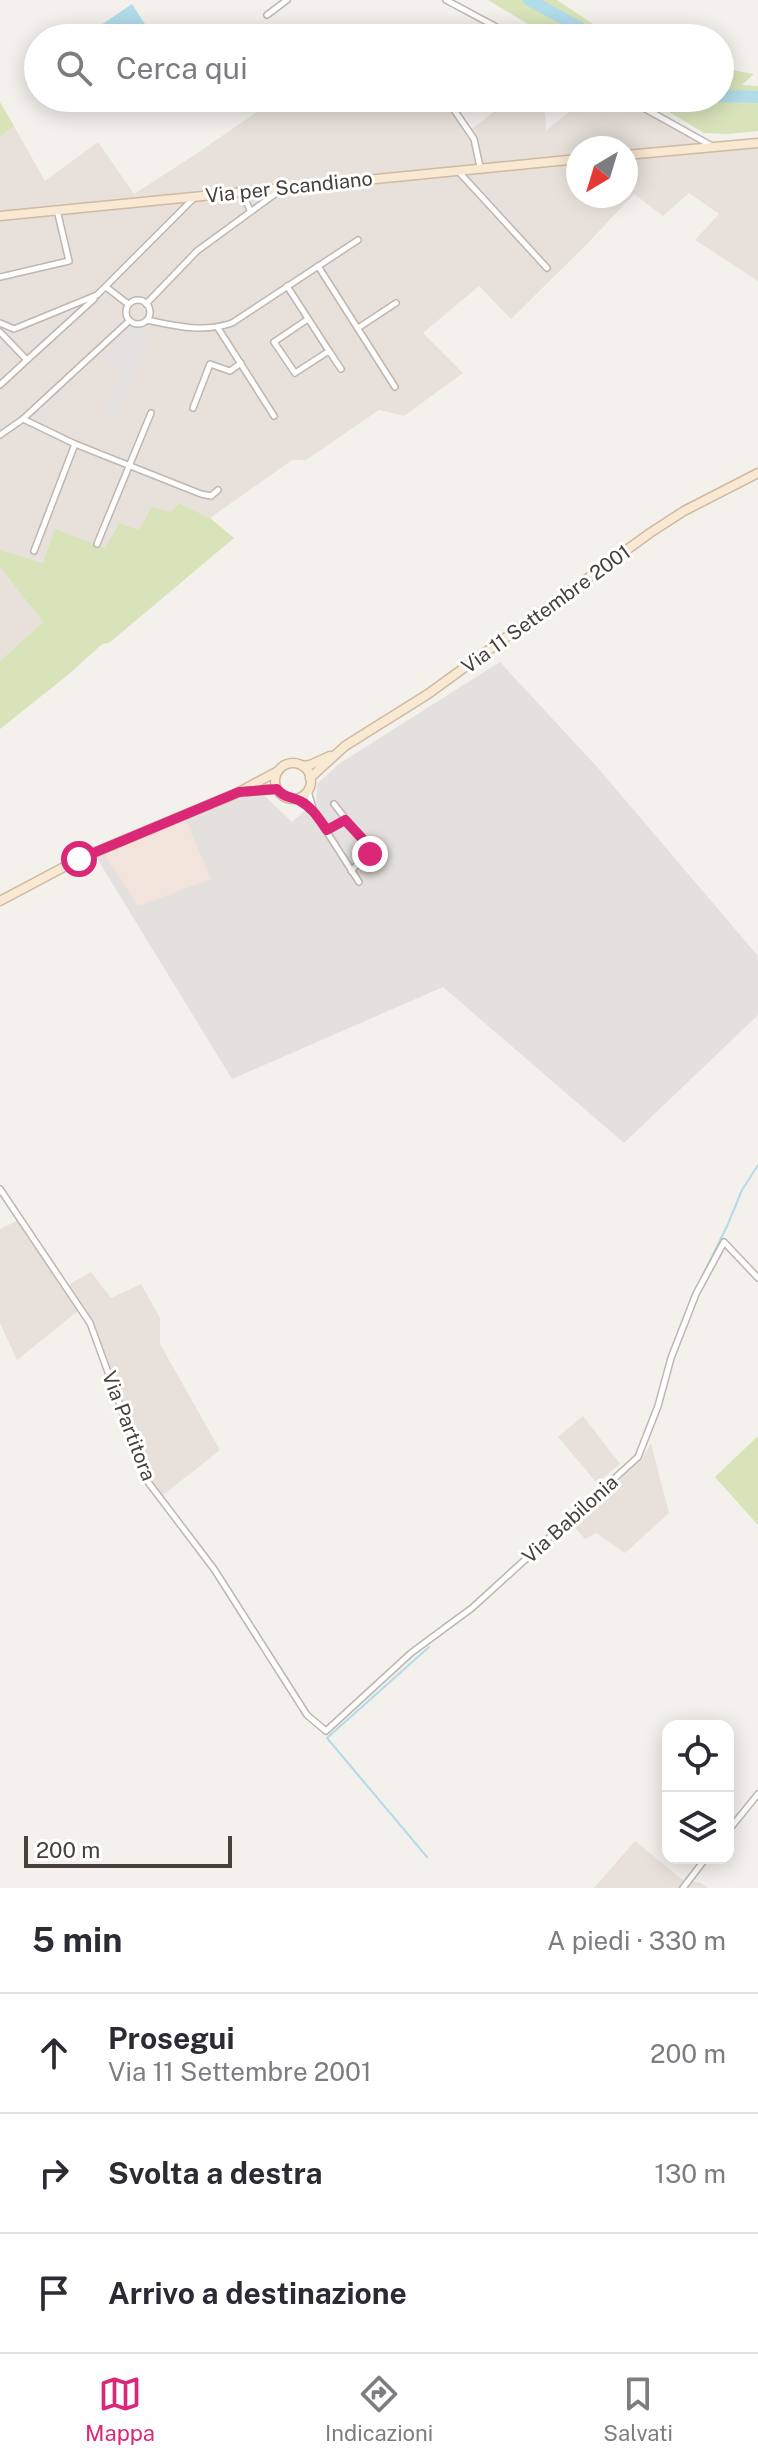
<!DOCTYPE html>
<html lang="it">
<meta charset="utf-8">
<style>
body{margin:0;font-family:"Public Sans",sans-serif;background:#f2f2f3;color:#2b2b33}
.controls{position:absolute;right:24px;bottom:24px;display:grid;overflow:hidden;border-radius:16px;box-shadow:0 4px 20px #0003}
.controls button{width:72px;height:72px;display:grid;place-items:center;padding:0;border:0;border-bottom:2px solid #e1e1e2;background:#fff;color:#2b2b33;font:40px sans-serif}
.compass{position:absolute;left:566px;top:136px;width:72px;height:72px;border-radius:50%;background:#fff;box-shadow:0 4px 20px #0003;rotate:218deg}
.scale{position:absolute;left:24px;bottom:20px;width:208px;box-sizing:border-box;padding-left:8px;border:4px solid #48403a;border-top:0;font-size:22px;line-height:28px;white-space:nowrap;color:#48403a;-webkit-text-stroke:6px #fff;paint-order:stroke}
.stop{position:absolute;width:24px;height:24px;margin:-18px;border:6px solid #db2777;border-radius:50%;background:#fff}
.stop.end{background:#db2777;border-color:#fff;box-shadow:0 2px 8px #0008}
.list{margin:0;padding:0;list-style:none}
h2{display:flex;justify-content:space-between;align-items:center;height:104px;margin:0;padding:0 32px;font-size:34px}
h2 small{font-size:26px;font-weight:400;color:#7c7c81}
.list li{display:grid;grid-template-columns:52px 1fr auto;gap:24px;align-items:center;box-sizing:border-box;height:120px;padding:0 32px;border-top:2px solid #e1e1e2}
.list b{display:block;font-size:30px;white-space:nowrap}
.list p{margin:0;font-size:26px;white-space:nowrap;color:#7c7c81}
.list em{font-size:26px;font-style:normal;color:#7c7c81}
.icon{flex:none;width:44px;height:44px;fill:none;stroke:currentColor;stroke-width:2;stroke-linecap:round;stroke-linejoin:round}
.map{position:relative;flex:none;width:758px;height:1888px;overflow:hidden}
.search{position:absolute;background:#fff;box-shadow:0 4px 20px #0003;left:24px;right:24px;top:24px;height:88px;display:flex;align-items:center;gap:20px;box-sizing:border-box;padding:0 28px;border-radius:44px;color:#7c7c81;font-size:30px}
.sheet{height:464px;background:#fff}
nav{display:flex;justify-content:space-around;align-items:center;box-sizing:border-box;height:112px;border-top:2px solid #e1e1e2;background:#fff;font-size:22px;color:#7c7c81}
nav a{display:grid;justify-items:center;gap:4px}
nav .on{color:#db2777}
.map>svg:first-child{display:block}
</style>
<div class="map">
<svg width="758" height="1888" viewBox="0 0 758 1888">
<rect width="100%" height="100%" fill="#f4f0ec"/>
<!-- residential -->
<g fill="#e8e1db" fill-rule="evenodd">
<path d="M277 98H448L465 125 472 129 511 98H534L539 103 545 114 546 130 587 98H619L696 140 724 147 758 143V281L695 240 719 214 689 193 663 216 634 194 586 245 511 319 479 286 423 333 463 373 404 416 379 410 306 460H292L210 518 179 503 171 512 139 531 119 523 105 548 43 563 0 550V137L14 126 45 181 98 142 134 194 196 154ZM578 148H626V196H578Z"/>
<path d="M0 567 43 622 0 661Z"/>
<path d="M21 1219 68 1285 91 1272 111 1298 141 1284 160 1318V1344L220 1450 163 1495 152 1480 92 1322 83 1307 17 1360 0 1323V1229Z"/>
<path d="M583 1416 620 1464 597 1483 558 1437Z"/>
<path d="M651 1443 669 1513 625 1553 596 1533 585 1539 572 1524 642 1459Z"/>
<path d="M635 1841 683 1880 701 1883 708 1888H594Z"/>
</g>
<!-- commercial -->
<path fill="#f3e4db" d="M185 818 211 879 138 907 103 854Z"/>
<!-- industrial -->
<path fill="#e4e0dd" d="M500 662 598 768 758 956V1015L624 1143 443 987 232 1079 93 852 101 849 138 906 211 879 184 816 241 793 261 792 292 822 316 801 317 784 340 763Z"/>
<!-- green -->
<g fill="#d8e3ba">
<path d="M488 0H557L614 38H551Z"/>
<path d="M720 68 754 74 742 85 758 86V131L728 134 704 133 646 98H720Z"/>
<path d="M0 102 14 126 0 137Z"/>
<path d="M179 503 210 518 234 538 109 643 102 644 69 674 0 729V661L43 622 0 567V550L43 563 55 529 105 548 119 523 139 530 152 507 171 512Z"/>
<path d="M758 1436V1525L715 1477Z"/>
</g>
<!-- parking -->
<path fill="#e4e1e0" d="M130 327 143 328 152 332 114 422 101 418 121 372 101 357Z"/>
<!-- water -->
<path fill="#b1dce9" d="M132 4 152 35 148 38H106L98 27Z"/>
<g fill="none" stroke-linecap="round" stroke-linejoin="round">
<!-- stream -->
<g stroke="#b1dce9" stroke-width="2">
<path d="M696 1289 728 1224 742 1190 758 1165"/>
<path d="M671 1352 693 1294"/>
<path d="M656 1403 669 1358"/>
<path d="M442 1626 469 1607 599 1488"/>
<path d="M427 1857 327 1738 429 1647"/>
</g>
<!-- river -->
<g stroke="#b1dce9" stroke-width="12">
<path d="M529 0 577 26 592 38"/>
<path d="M720 96 758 97"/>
<path d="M680 98H692"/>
</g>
<defs>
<g id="street">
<path d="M446 0 517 38"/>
<path d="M267 15 287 0"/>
<path d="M446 98 474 139 480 167"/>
<path d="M626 98 712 146"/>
<path d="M458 171 547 268"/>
<path d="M242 193 250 210"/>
<path d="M318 266 395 387"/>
<path d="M0 277 69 261 57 210"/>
<path d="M287 286 329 351 295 373 274 342 308 319"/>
<path d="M106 287 128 304"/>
<circle cx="138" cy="312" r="12"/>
<path d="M146 304 197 251 279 191"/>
<path d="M147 320C175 326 203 333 232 323L358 240"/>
<path d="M0 323 14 329 97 295 195 197"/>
<path d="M218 328 274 416"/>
<path d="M358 328 396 303"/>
<path d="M0 332 27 360 94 299"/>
<path d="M329 351 341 369"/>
<path d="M0 385 27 360"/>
<path d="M193 408 210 364 230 371 241 363"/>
<path d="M23 419 75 444 201 494 211 496 218 490"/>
<path d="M0 435 23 419 129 321"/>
<path d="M97 544 151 413"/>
<path d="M34 551 75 444"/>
<path d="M297 799 314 812 308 791"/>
<path d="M334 804 371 851 351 871"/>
<path d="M314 812 359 882"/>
<path d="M327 830 345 820"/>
<path d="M0 1189 90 1323 148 1482 214 1569 307 1715 326 1731 411 1653 472 1608 638 1457 658 1406 671 1358 696 1294 724 1242 758 1278"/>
<path d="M728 1831 758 1794"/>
<path d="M683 1888 706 1858"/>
</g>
<g id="secondary">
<path d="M626 155 758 143"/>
<path d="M0 216 578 159"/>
<circle cx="293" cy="781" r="18"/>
<path d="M303 766 310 765 330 756"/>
<path d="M310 778 345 746 428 694 650 533 684 511 758 473"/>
<path d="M247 791 277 789"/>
<path d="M0 901 79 859 239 792 278 771"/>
</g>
</defs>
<!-- street casing -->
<use href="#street" stroke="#bfb6b0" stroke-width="8"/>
<!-- secondary casing -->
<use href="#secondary" stroke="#cebaa1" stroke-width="11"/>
<!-- street -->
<use href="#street" stroke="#fff" stroke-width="5"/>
<!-- secondary -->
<use href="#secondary" stroke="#f9e8d2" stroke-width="8"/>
</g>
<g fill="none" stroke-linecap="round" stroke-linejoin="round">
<!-- route -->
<path stroke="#db2777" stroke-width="10" d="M79 859 239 792 277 789C284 798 291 796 300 801 312 807 319 819 327 830L345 820 369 846 370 854"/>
</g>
<g text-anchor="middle" stroke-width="6" stroke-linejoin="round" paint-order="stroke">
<!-- street labels -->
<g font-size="20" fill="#48403a" stroke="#fff">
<text transform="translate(289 187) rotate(-6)" y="7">Via per Scandiano</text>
<text transform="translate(546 609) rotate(-36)" y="7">Via 11 Settembre 2001</text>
<text transform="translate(129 1426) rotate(69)" y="7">Via Partitora</text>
<text transform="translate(570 1519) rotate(-42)" y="7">Via Babilonia</text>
</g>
</g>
</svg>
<div class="controls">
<button><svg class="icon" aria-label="locate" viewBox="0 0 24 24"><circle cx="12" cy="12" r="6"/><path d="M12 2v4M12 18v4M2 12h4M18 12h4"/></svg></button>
<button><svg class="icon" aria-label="layers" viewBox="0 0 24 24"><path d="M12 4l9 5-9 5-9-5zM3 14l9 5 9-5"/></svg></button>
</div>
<svg class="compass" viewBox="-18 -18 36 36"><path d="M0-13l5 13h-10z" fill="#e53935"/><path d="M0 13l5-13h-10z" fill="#7c7c81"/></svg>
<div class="scale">200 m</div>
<div class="stop" style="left:79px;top:859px"></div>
<div class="stop end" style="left:370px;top:854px"></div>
<div class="search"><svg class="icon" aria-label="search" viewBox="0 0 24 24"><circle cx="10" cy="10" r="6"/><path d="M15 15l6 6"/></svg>Cerca qui</div>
</div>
<section class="sheet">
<h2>5 min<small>A piedi · 330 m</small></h2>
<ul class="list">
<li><svg class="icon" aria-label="ahead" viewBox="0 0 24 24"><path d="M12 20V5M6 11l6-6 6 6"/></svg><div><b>Prosegui</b><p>Via 11 Settembre 2001</p></div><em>200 m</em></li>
<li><svg class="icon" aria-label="right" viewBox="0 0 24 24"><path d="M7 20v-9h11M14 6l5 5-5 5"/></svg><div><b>Svolta a destra</b></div><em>130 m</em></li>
<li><svg class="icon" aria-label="arrive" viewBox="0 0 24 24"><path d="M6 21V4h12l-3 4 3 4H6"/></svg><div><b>Arrivo a destinazione</b></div></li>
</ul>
</section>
<nav>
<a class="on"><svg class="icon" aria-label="map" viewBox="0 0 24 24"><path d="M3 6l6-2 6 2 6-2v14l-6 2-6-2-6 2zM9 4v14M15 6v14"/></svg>Mappa</a>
<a><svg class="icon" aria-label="directions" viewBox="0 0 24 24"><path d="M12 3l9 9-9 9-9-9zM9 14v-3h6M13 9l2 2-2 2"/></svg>Indicazioni</a>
<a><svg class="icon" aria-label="saved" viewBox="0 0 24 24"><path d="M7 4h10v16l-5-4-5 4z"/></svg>Salvati</a>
</nav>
